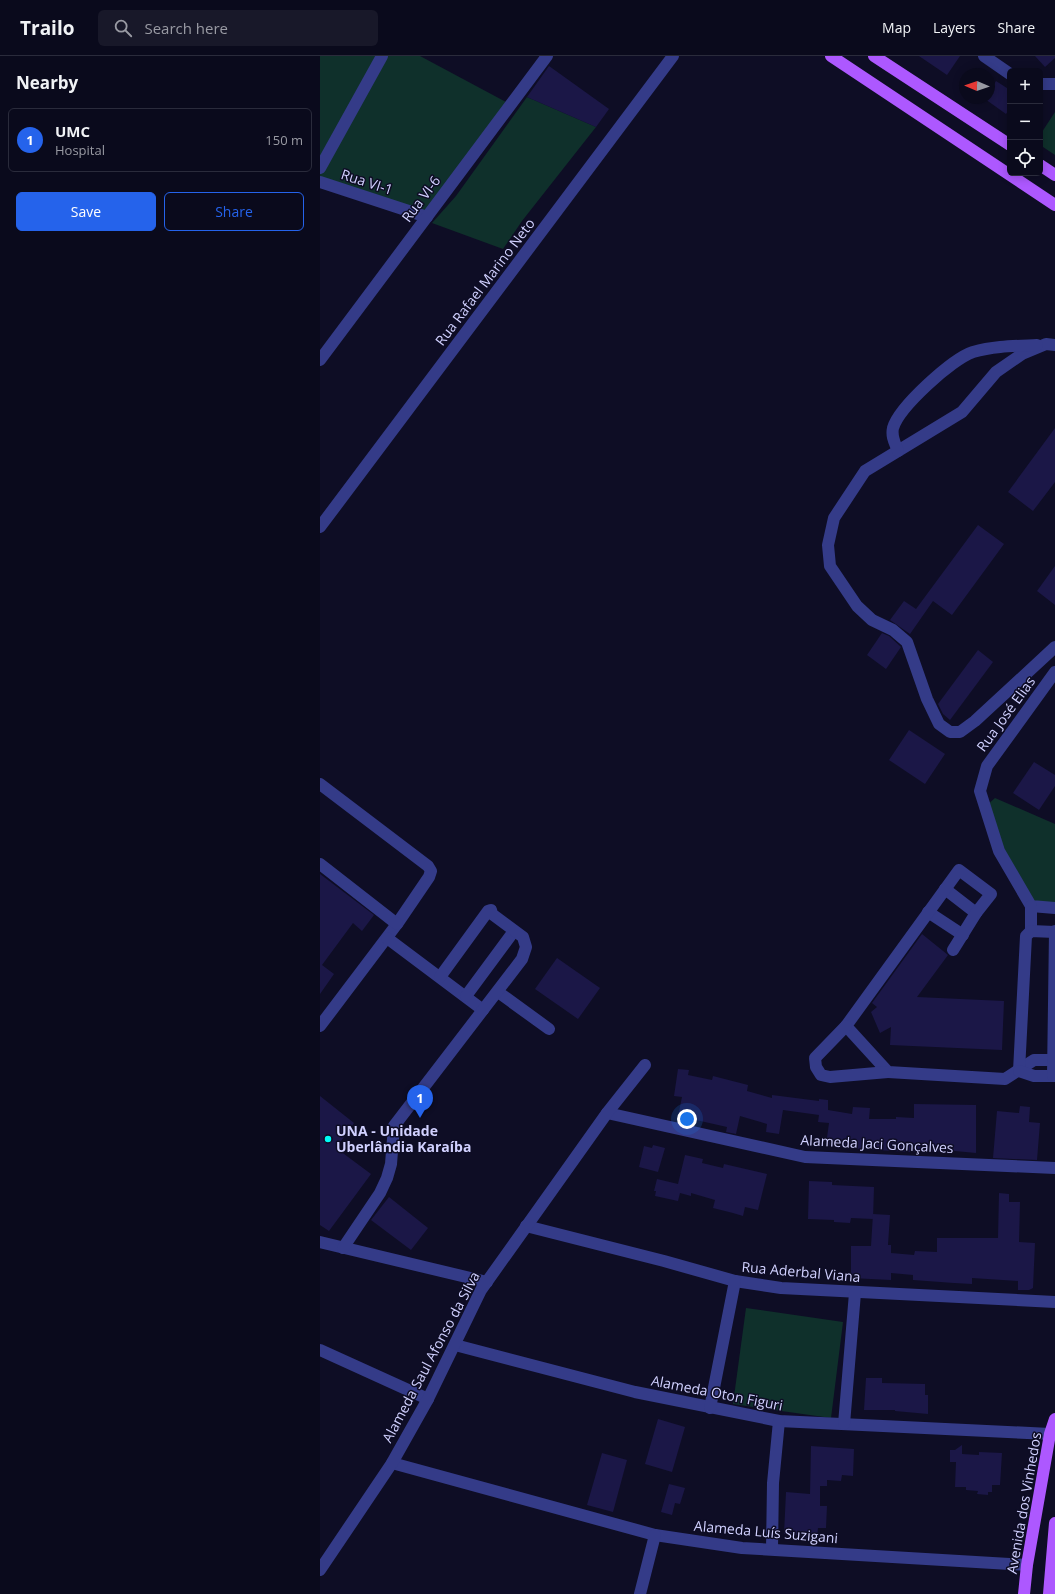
<!DOCTYPE html>
<meta charset="utf-8">
<style>
body{margin:0;font-family:"Open Sans",sans-serif;background:#181829;color:#f1f3f6}
.controls{position:absolute;right:12px;top:12px;display:grid;overflow:hidden;border-radius:6px;box-shadow:0 2px 10px #0003}
.controls button{width:36px;height:36px;display:grid;place-items:center;padding:0;border:0;border-bottom:1px solid #2a2b3b;background:#0a0a1c;color:#f1f3f6;font:20px sans-serif}
.compass{position:absolute;left:639px;top:12px;width:36px;height:36px;border-radius:50%;background:#0a0a1c;box-shadow:0 2px 10px #0003;rotate:272deg}
.you{position:absolute;left:367px;top:1063px;width:14px;height:14px;margin:-10px;border:3px solid #fff;border-radius:50%;background:#1a73e8;box-shadow:0 0 0 6px #1a73e833}
.badge{display:grid;place-items:center;width:26px;height:26px;border-radius:50%;background:#2563eb;color:#fff;font-size:13px;font-weight:700}
.pin{position:absolute;translate:-50% -33px;filter:drop-shadow(0 1px 2px #0008)}
.pin::after{content:'';position:absolute;top:21px;width:14px;height:12px;background:inherit;clip-path:polygon(0 0,100% 0,50% 100%)}
.list{margin:0;padding:0;list-style:none}
h2{display:flex;justify-content:space-between;align-items:center;height:52px;margin:0;padding:0 16px;font-size:17px}
h2 small{font-size:13px;font-weight:400;color:#999aa3}
.list li{display:grid;grid-template-columns:26px 1fr auto;gap:12px;align-items:center;box-sizing:border-box;height:64px;margin:0 8px 8px;padding:0 8px;border:1px solid #2a2b3b;border-radius:6px}
.list b{display:block;font-size:15px;white-space:nowrap}
.list p{margin:0;font-size:13px;white-space:nowrap;color:#999aa3}
.list em{font-size:13px;font-style:normal;color:#999aa3}
.actions{display:flex;gap:8px;padding:12px 16px}
.actions a{flex:1;padding:9px 0;border:1px solid #2563eb;border-radius:6px;text-align:center;font-size:14px;color:#2563eb}
.actions .main{background:#2563eb;color:#fff}
.icon{flex:none;width:22px;height:22px;fill:none;stroke:currentColor;stroke-width:2;stroke-linecap:round;stroke-linejoin:round}
.map{position:relative;flex:none;width:735px;height:1538px;overflow:hidden}
header{display:flex;align-items:center;gap:24px;box-sizing:border-box;height:56px;padding:0 20px;background:#0a0a1c;border-bottom:1px solid #2a2b3b}
header strong{font-size:19px}
nav{display:flex;gap:22px;margin-inline-start:auto;font-size:14px}
.search{width:280px;height:36px;background:#181829;display:flex;align-items:center;gap:10px;box-sizing:border-box;padding:0 14px;border-radius:6px;color:#999aa3;font-size:15px}
main{display:flex}
aside{flex:1;background:#0a0a1c}
.map>svg:first-child{display:block}
</style>
<header>
<strong>Trailo</strong>
<div class="search"><svg class="icon" aria-label="search" viewBox="0 0 24 24"><circle cx="10" cy="10" r="6"/><path d="M15 15l6 6"/></svg>Search here</div>
<nav><a>Map</a><a>Layers</a><a>Share</a></nav>
</header>
<main>
<aside>
<h2>Nearby<small></small></h2>
<ul class="list">
<li><span class="badge">1</span><div><b>UMC</b><p>Hospital</p></div><em>150 m</em></li>
</ul>
<div class="actions"><a class="main">Save</a><a>Share</a></div>
</aside>
<div class="map">
<svg width="735" height="1538" viewBox="0 0 735 1538">
<rect width="100%" height="100%" fill="#0e0d25"/>
<!-- green -->
<g fill="#0f302b">
<path d="M0 0H100L186 46 105 156 0 121Z"/>
<path d="M207 41 276 71 202 165 183 193 112 167 136 140Z"/>
<path d="M735 56V99L720 89V79Z"/>
<path d="M675 742 735 768V852L711 850 679 795 666 750Z"/>
<path d="M426 1252 523 1266 511 1362 413 1348Z"/>
</g>
<!-- building -->
<g fill="#1b1747">
<path d="M599 0H640L627 19Z"/>
<path d="M715 0H735V2L725 11Z"/>
<path d="M229 10 289 53 276 71 207 41Z"/>
<path d="M676 25 690 34V52L686 58 665 43 669 42V36Z"/>
<path d="M735 372V426L713 455 688 436Z"/>
<path d="M658 469 684 488 632 559 613 545 590 578 570 564 584 545 596 553Z"/>
<path d="M735 510V549L717 535Z"/>
<path d="M562 577 569 580 581 591 566 613 547 599Z"/>
<path d="M658 594 673 606 630 664 623 658 618 648Z"/>
<path d="M589 674 625 698 605 728 569 704Z"/>
<path d="M714 706 735 719V730L719 754 693 737Z"/>
<path d="M0 818 54 859 42 875 33 867 2 909 14 918 0 938Z"/>
<path d="M602 878 628 899 597 941 684 945 682 994 570 989 571 971 560 977 551 956 557 951 552 947Z"/>
<path d="M237 902 280 932 258 963 215 933Z"/>
<path d="M358 1013 369 1014 368 1019 392 1024 393 1020 428 1029 427 1035 452 1042V1039L499 1045V1043L508 1044V1054L532 1058 533 1051 550 1052 549 1063H576V1061L594 1062V1048L656 1049V1097L635 1095 590 1096 524 1092 506 1089 509 1067 498 1066 499 1059 463 1054 459 1078 446 1076 447 1068 420 1060 416 1078 406 1076 407 1071 376 1064 375 1069 357 1065 362 1041 354 1040Z"/>
<path d="M0 1040 34 1067 16 1092 51 1118 9 1175 0 1169Z"/>
<path d="M700 1050 710 1051 709 1066 720 1067 717 1104 673 1102 677 1055 699 1057Z"/>
<path d="M333 1089 345 1092 338 1116 319 1111 324 1090 332 1092Z"/>
<path d="M365 1099 383 1103 382 1107 403 1112 404 1108 447 1118 438 1154 425 1151 423 1160 413 1157 393 1152 395 1144 371 1137V1140L360 1137 358 1145 335 1140 336 1135H334L337 1123 358 1128Z"/>
<path d="M489 1125 512 1126V1129L554 1131 553 1163 531 1162 530 1167 514 1166V1164L488 1163Z"/>
<path d="M679 1137 689 1138V1146H700L699 1186 715 1187 713 1232 709 1234H698V1225L652 1222V1228L634 1227 593 1224V1219L571 1217V1224L531 1222V1190H551L553 1158 570 1159 568 1189H571V1197L594 1199 595 1195 617 1196V1182H678Z"/>
<path d="M69 1141 108 1172 91 1194 51 1164Z"/>
<path d="M546 1322H562V1327L605 1328V1339H608V1358L575 1355V1354H544Z"/>
<path d="M338 1363 365 1371 352 1416 325 1408Z"/>
<path d="M642 1389V1398L659 1399V1396L682 1397 680 1429H672V1436H668V1439L657 1438 658 1435 646 1434V1431H635L636 1406H630V1394H635Z"/>
<path d="M491 1390 534 1393 533 1420 522 1419 521 1425 507 1424V1430H500V1450H507L506 1472H498L497 1483H486V1480L464 1478 466 1436 490 1438Z"/>
<path d="M282 1397 307 1404 293 1456 267 1449Z"/>
<path d="M349 1428 365 1432 360 1448 355 1447 352 1459 341 1456Z"/>
</g>
<g fill="none" stroke-linecap="round" stroke-linejoin="round">
<!-- minor -->
<g stroke="#343b88" stroke-width="12">
<path d="M664 0 690 18"/>
<path d="M720 28H735"/>
<path d="M0 112 62 0"/>
<path d="M0 126 107 161"/>
<path d="M735 289 726 288 702 298 676 316 642 356 545 415 514 462 508 489 510 510 537 550 552 564 573 574 587 586 607 643 619 668 630 676H640L655 665 735 591"/>
<path d="M0 304 227 0"/>
<path d="M578 395C575 387 571 381 573 372 579 351 632 303 653 296 674 290 695 290 717 289"/>
<path d="M0 471 353 0"/>
<path d="M735 616 667 710 660 735 679 795 711 850 735 852"/>
<path d="M0 728 108 810 111 815 109 821 77 868 0 970"/>
<path d="M0 808 77 868"/>
<path d="M625 833 656 857"/>
<path d="M608 856 643 879"/>
<path d="M711 875V850"/>
<path d="M67 882 163 954"/>
<path d="M633 894 656 857 671 838 639 814 526 970 568 1016 685 1023 714 1004H735"/>
<path d="M178 936 229 973"/>
<path d="M146 940 194 875"/>
<path d="M526 970 495 1002 496 1011 501 1019 510 1021 568 1016"/>
<path d="M699 1015 706 880 711 875 735 876"/>
<path d="M699 1015 714 1020H735"/>
<path d="M733 1020 735 875"/>
<path d="M287 1057 485 1101 735 1112"/>
<path d="M206 1170 344 1205 415 1225 461 1232 735 1246"/>
<path d="M0 1186 167 1226"/>
<path d="M23 1192 60 1137 67 1122 71 1108 74 1070 202 903 206 891 203 881 172 858 171 854 168 855 120 921"/>
<path d="M135 1289 315 1336 459 1365 730 1378"/>
<path d="M0 1294 108 1343"/>
<path d="M390 1352 415 1225"/>
<path d="M524 1368 535 1237"/>
<path d="M72 1407 335 1479 422 1492 707 1509"/>
<path d="M452 1493 453 1427 459 1365"/>
<path d="M0 1514 72 1407 108 1343 161 1234 287 1057 325 1009"/>
<path d="M320 1538 335 1479"/>
</g>
<!-- major -->
<g stroke="#ad58ff" stroke-width="12">
<path d="M511 0 735 149"/>
<path d="M554 0 690 89"/>
<path d="M720 109 735 119"/>
<path d="M704 1538 707 1509 730 1378 735 1363"/>
<path d="M729 1538 735 1467"/>
</g>
</g>
<!-- markers -->
<circle fill="#00fcf7" stroke="#0e0d25" stroke-width="1.5" cx="8" cy="1083" r="4"/>
<g text-anchor="middle" stroke-width="3" stroke-linejoin="round" paint-order="stroke">
<!-- street labels -->
<g font-size="14" fill="#d1d1ff" stroke="#0e0d25">
<text transform="translate(47 126) rotate(18)" y="5">Rua VI-1</text>
<text transform="translate(101 143) rotate(-53)" y="5">Rua VI-6</text>
<text transform="translate(165 226) rotate(-53)" y="5">Rua Rafael Marino Neto</text>
<text transform="translate(686 658) rotate(-54)" y="5">Rua José Elias</text>
<text transform="translate(557 1088) rotate(3)" y="5">Alameda Jaci Gonçalves</text>
<text transform="translate(481 1216) rotate(5)" y="5">Rua Aderbal Viana</text>
<text transform="translate(111 1301) rotate(-62)" y="5">Alameda Saul Afonso da Silva</text>
<text transform="translate(397 1337) rotate(11)" y="5">Alameda Oton Figuri</text>
<text transform="translate(704 1447) rotate(-80)" y="5">Avenida dos Vinhedos</text>
<text transform="translate(446 1476) rotate(5)" y="5">Alameda Luís Suzigani</text>
</g>
<!-- poi labels -->
<g font-size="14" font-weight="bold" fill="#d1d1ff" stroke="#0e0d25" text-anchor="start">
<text x="16" y="1080">UNA - Unidade<tspan x="16" dy="16">Uberlândia Karaíba</tspan></text>
</g>
</g>
</svg>
<div class="controls">
<button>+</button>
<button>−</button>
<button><svg class="icon" aria-label="locate" viewBox="0 0 24 24"><circle cx="12" cy="12" r="6"/><path d="M12 2v4M12 18v4M2 12h4M18 12h4"/></svg></button>
</div>
<svg class="compass" viewBox="-18 -18 36 36"><path d="M0-13l5 13h-10z" fill="#e53935"/><path d="M0 13l5-13h-10z" fill="#999aa3"/></svg>
<div class="you"></div>
<div class="pin badge" style="left:100px;top:1062px">1</div>
</div>
</main>
